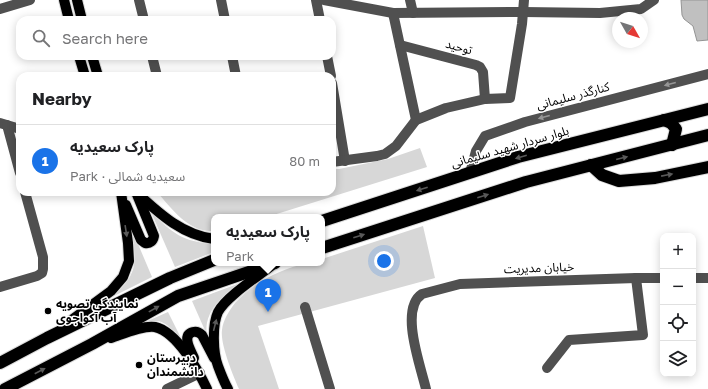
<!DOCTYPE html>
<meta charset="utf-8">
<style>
body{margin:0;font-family:"Golos Text","Noto Sans Arabic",sans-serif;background:#f2f2f2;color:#202124}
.controls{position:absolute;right:12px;bottom:12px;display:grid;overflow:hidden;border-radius:8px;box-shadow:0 2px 10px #0003}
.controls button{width:36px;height:36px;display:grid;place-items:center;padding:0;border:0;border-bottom:1px solid #e0e0e0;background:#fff;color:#202124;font:20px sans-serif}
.compass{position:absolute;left:612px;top:12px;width:36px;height:36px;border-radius:50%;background:#fff;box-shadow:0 2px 10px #0003;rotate:129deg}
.you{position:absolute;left:384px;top:261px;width:14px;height:14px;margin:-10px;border:3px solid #fff;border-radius:50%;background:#1a73e8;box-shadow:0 0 0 6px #1a73e833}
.badge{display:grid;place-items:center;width:26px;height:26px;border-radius:50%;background:#1a73e8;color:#fff;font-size:13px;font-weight:700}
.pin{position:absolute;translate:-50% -33px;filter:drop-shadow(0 1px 2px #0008)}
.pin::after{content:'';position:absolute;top:21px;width:14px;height:12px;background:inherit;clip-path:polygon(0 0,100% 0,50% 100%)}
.popup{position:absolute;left:211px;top:214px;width:114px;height:52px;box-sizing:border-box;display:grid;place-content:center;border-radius:8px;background:#fff;filter:drop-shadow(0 1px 3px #0005);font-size:13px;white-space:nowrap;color:#757577}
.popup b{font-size:15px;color:#202124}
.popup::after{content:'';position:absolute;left:50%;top:100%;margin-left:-8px;border:8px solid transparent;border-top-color:#fff}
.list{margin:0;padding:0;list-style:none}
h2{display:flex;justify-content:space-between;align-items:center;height:52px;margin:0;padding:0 16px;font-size:17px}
h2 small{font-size:13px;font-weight:400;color:#757577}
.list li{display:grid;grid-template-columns:26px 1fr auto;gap:12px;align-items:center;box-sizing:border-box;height:72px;padding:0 16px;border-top:1px solid #e0e0e0}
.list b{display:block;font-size:15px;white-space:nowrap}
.list p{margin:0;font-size:13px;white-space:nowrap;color:#757577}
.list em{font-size:13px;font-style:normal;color:#757577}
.icon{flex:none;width:22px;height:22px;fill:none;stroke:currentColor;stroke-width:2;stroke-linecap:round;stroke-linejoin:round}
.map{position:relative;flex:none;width:708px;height:389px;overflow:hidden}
.search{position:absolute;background:#fff;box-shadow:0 2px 10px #0003;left:16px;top:16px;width:320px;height:44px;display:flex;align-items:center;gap:10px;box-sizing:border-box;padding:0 14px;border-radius:12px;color:#757577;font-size:15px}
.panel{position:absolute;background:#fff;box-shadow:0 2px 10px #0003;left:16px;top:72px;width:320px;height:124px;border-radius:12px}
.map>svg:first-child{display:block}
</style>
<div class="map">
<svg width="708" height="389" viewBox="0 0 708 389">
<rect width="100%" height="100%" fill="#fff"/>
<!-- green -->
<g fill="#d7d7d7">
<path d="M420 148 427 167 267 217H214V231C189 233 172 209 157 192H332V169H339L388 159Z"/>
<path d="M151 212C172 233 183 242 214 244V252L175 267Z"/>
<path d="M130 225 152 277 110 298C118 291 128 283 132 272 138 258 132 240 130 225Z"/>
<path d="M423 226 435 278 258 326 279 389H239C233 375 220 344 222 330 223 320 229 311 235 303 254 282 279 270 307 263 311 262 317 263 322 263V259Z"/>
<path d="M240 283C224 295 203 311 207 335L192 301Z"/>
<path d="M168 312 183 342C176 334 167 321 156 321 151 321 147 322 143 323Z"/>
</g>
<!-- building -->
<path fill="#c0c0c0" stroke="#949494" d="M681 0H708V40L697 41 693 26 684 19 682 15Z"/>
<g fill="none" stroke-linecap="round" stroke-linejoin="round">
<defs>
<g id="major">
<path d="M64 0 69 20"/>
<path d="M77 0 82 20"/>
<path d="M79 56 85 76"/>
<path d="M92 56 98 76"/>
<path d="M139 195C161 215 183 235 214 239"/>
<path d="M126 205 141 240 145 243C150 244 153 241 154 236L136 192"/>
<path d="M62 327 111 291 123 277 129 261 128 243 121 192"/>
<path d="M111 338C123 334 143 325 155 327 177 332 198 370 207 389"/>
<path d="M194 358C191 351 181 335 193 332 197 331 200 333 202 335L214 358"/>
<path d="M228 389C224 382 221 374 218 366 213 353 212 325 218 312 226 297 257 277 271 266"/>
</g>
<g id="highway">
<path d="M664 120 671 123 676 129 672 145"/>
<path d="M591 165 602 175 619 181 655 178 708 167"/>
<path d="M322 221 518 157 708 109"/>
<path d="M322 248 526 182 708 135"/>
<path d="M0 363 47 338 170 278 214 260"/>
<path d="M5 389 92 344 178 296 275 263"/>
</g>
</defs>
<!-- major casing -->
<use href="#major" stroke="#dbdbdb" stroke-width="12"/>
<!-- highway casing -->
<use href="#highway" stroke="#dbdbdb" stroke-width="14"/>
<!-- minor -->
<g stroke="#505050" stroke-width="10">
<path d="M139 0 144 20"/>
<path d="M221 0 225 20"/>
<path d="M316 0 320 20"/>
<path d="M324 0 393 13 523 12 600 13 641 9 654 0"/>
<path d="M410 0 413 13"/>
<path d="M0 9 30 0"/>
<path d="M393 13 416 120"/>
<path d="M400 45 476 65 480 67 483 72 485 99"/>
<path d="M152 56 157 76"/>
<path d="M232 56 236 76"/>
<path d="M327 56 331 76"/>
<path d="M332 83 345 161"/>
<path d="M0 123 20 129"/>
<path d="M7 125 20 173"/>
<path d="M332 162 377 156 385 154 396 146 416 120 446 108 485 99 510 98 522 24 524 0"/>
<path d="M470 173 476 151 485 136 525 122 708 74"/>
<path d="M693 278H708"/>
<path d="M0 287 37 276 42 273 43 269V257L25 192"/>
<path d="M305 307 330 389"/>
<path d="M547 368 569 340 643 335 636 278"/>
<path d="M167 389 200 373"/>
<path d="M426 389C421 367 399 309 422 294L460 284 636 278H663"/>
</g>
<!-- major -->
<use href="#major" stroke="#000" stroke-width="10"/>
<!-- highway -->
<use href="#highway" stroke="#000" stroke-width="12"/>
</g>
<!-- one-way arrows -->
<defs><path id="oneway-solid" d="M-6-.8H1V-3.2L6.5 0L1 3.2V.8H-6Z"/></defs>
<g fill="#969696">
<use href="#oneway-solid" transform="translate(670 84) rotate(165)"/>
<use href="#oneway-solid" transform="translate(544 117) rotate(165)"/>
</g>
<g fill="#595959">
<use href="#oneway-solid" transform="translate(521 157) rotate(164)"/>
<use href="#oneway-solid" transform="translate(622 158) rotate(-14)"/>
<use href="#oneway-solid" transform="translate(667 175) rotate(-11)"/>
<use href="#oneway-solid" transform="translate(422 189) rotate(162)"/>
<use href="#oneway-solid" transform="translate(483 196) rotate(-18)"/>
<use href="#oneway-solid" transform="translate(126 231) rotate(81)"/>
<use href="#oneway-solid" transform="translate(359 236) rotate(-18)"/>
<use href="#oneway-solid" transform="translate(154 309) rotate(-29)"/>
<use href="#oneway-solid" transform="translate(215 325) rotate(-76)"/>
<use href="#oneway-solid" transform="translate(40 371) rotate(-28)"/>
</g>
<!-- markers -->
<g fill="#000" stroke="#fff" stroke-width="1.5">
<circle cx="48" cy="311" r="4"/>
<circle cx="139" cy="365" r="4"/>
</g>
<g text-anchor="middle" stroke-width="3" stroke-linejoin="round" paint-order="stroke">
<!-- street labels -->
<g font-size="12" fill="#000" stroke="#fff">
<text transform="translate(459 47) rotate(15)" y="4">توحید</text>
<text transform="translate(573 96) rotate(-15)" y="4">کنارگذر سلیمانی</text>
<text transform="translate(510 147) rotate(-16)" y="4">بلوار سردار شهید سلیمانی</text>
<text transform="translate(539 268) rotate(-2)" y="4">خیابان مدیریت</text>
</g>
<!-- poi labels -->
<g font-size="12" font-weight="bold" fill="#000" stroke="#fff" text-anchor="start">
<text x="56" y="308">نمایندگی تصویه<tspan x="56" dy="14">آب آکواجوی</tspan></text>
<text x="147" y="362">دبیرستان<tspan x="147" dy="14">دانشمندان</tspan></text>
</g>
</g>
</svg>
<div class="controls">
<button>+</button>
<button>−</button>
<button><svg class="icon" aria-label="locate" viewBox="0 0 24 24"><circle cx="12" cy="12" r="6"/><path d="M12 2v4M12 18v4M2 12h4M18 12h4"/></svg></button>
<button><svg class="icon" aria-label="layers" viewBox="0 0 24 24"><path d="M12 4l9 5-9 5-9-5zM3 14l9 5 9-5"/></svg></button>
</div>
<svg class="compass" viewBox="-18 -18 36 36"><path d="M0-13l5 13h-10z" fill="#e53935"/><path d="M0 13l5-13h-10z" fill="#757577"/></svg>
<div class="you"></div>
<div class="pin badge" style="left:268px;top:312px">1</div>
<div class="popup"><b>پارک سعیدیه</b>Park</div>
<div class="search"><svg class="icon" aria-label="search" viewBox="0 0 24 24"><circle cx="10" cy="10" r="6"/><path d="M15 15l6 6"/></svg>Search here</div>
<section class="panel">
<h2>Nearby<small></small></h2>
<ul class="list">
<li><span class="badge">1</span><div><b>پارک سعیدیه</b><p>Park · سعیدیه شمالی</p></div><em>80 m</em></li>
</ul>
</section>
</div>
